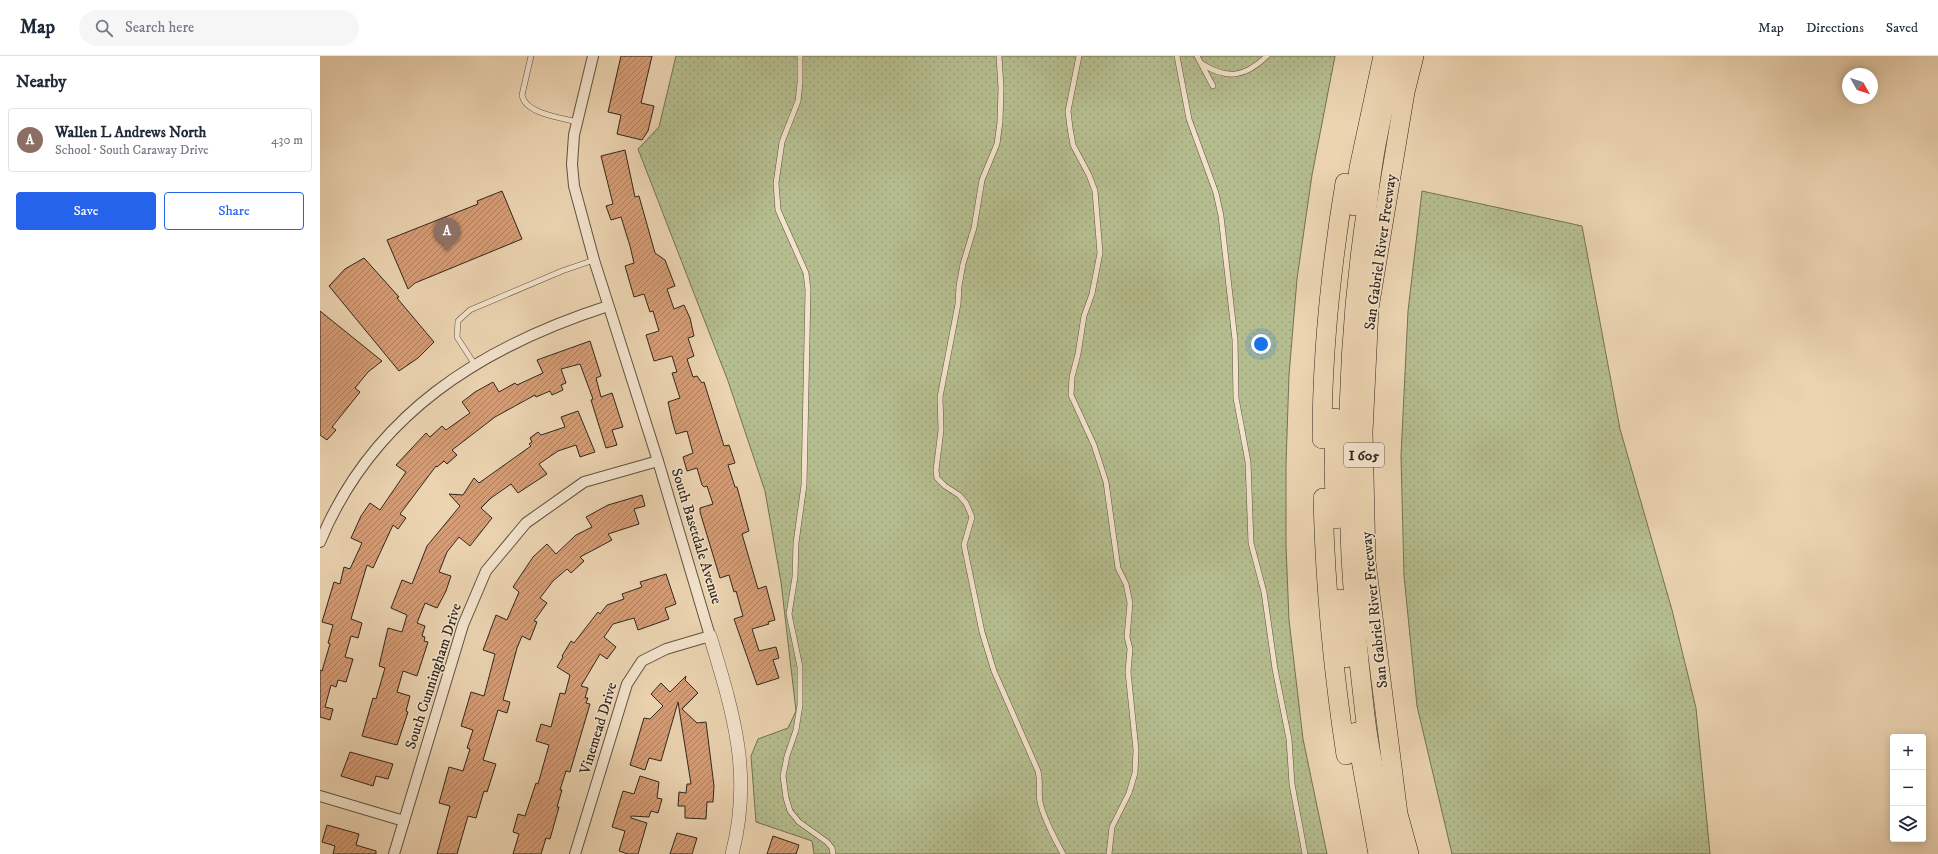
<!DOCTYPE html>
<meta charset="utf-8">
<style>
body{margin:0;font-family:"IM FELL DW Pica",serif;background:#f6f6f7;color:#1f2937}
.controls{position:absolute;right:12px;bottom:12px;display:grid;overflow:hidden;border-radius:4px;box-shadow:0 2px 10px #0003}
.controls button{width:36px;height:36px;display:grid;place-items:center;padding:0;border:0;border-bottom:1px solid #e0e1e3;background:#fff;color:#1f2937;font:20px sans-serif}
.compass{position:absolute;left:1522px;top:12px;width:36px;height:36px;border-radius:50%;background:#fff;box-shadow:0 2px 10px #0003;rotate:129deg}
.you{position:absolute;left:941px;top:288px;width:14px;height:14px;margin:-10px;border:3px solid #fff;border-radius:50%;background:#1a73e8;box-shadow:0 0 0 6px #1a73e833}
.badge{display:grid;place-items:center;width:26px;height:26px;border-radius:50%;background:#2563eb;color:#fff;font-size:13px;font-weight:700}
.pin{position:absolute;translate:-50% -33px;filter:drop-shadow(0 1px 2px #0008)}
.pin::after{content:'';position:absolute;top:21px;width:14px;height:12px;background:inherit;clip-path:polygon(0 0,100% 0,50% 100%)}
.list{margin:0;padding:0;list-style:none}
h2{display:flex;justify-content:space-between;align-items:center;height:52px;margin:0;padding:0 16px;font-size:17px}
h2 small{font-size:13px;font-weight:400;color:#747a83}
.list li{display:grid;grid-template-columns:26px 1fr auto;gap:12px;align-items:center;box-sizing:border-box;height:64px;margin:0 8px 8px;padding:0 8px;border:1px solid #e0e1e3;border-radius:4px}
.list b{display:block;font-size:15px;white-space:nowrap}
.list p{margin:0;font-size:13px;white-space:nowrap;color:#747a83}
.list em{font-size:13px;font-style:normal;color:#747a83}
.actions{display:flex;gap:8px;padding:12px 16px}
.actions a{flex:1;padding:9px 0;border:1px solid #2563eb;border-radius:4px;text-align:center;font-size:14px;color:#2563eb}
.actions .main{background:#2563eb;color:#fff}
.icon{flex:none;width:22px;height:22px;fill:none;stroke:currentColor;stroke-width:2;stroke-linecap:round;stroke-linejoin:round}
.map{position:relative;flex:none;width:1618px;height:798px;overflow:hidden}
header{display:flex;align-items:center;gap:24px;box-sizing:border-box;height:56px;padding:0 20px;background:#fff;border-bottom:1px solid #e0e1e3}
header strong{font-size:19px}
nav{display:flex;gap:22px;margin-inline-start:auto;font-size:14px}
.search{width:280px;height:36px;background:#f6f6f7;display:flex;align-items:center;gap:10px;box-sizing:border-box;padding:0 14px;border-radius:22px;color:#747a83;font-size:15px}
main{display:flex}
aside{flex:1;background:#fff}
.map>svg:first-child{display:block}
</style>
<header>
<strong>Map</strong>
<div class="search"><svg class="icon" aria-label="search" viewBox="0 0 24 24"><circle cx="10" cy="10" r="6"/><path d="M15 15l6 6"/></svg>Search here</div>
<nav><a>Map</a><a>Directions</a><a>Saved</a></nav>
</header>
<main>
<aside>
<h2>Nearby<small></small></h2>
<ul class="list">
<li><span class="badge" style="background:#8d6e63">A</span><div><b>Wallen L Andrews North</b><p>School · South Caraway Drive</p></div><em>430 m</em></li>
</ul>
<div class="actions"><a class="main">Save</a><a>Share</a></div>
</aside>
<div class="map">
<svg width="1618" height="798" viewBox="0 0 1618 798">
<defs>
<pattern id="grass-dots" width="8" height="8" patternUnits="userSpaceOnUse"><rect width="8" height="8" fill="#b5bd8e"/><path d="M2 2h.1M6 6h.1" fill="none" stroke="#9ca27a" stroke-width="1.8" stroke-linecap="round"/></pattern>
<pattern id="building-hatch" width="6" height="6" patternUnits="userSpaceOnUse"><rect width="6" height="6" fill="#d59d77"/><path d="M-1 1l2-2M0 6l6-6M5 7l2-2" fill="none" stroke="#ad8061"/></pattern>
</defs>
<rect width="100%" height="100%" fill="#ecd4b1"/>
<filter id="stains"><feTurbulence type="fractalNoise" baseFrequency=".005" numOctaves="4"/><feColorMatrix values="0 0 0 0 .2 0 0 0 0 .09 0 0 0 0 .02 0 0 0 .5 -.17"/></filter>
<radialGradient id="worn" r=".72"><stop offset=".6" stop-color="#630" stop-opacity="0"/><stop offset="1" stop-color="#630" stop-opacity=".3"/></radialGradient>
<!-- grass -->
<g fill="url(#grass-dots)" stroke="#727256">
<path d="M356 0H1015L992 119 977 223 969 319 966 408V490L969 564 983 683 1007 798H494L492 785 436 766 431 700 438 683 468 672 476 655 461 526 445 435 408 325 318 93 339 71Z"/>
<path d="M1102 135 1262 170 1300 373 1352 554 1376 652 1390 798H1132L1097 650 1084 520 1081 400 1088 255Z"/>
</g>
<!-- building -->
<g fill="url(#building-hatch)" stroke="#30271e">
<path d="M301 0H332L321 47 334 50 328 75 322 84 297 78 301 59 288 56Z"/>
<path d="M305 94 315 141 319 140 335 197 345 204 355 230 347 233 354 253 364 249 370 262 374 280 368 282 374 300 367 303 373 321 377 320 382 327 384 326 404 390 409 389 415 407 408 409 415 431H417L429 475 422 478 438 533 446 530 455 564 448 566 449 568 432 573 439 595 456 591 459 602 453 604 459 622 437 629 414 563 423 560 416 535 414 536 409 519 400 522 380 456V452L393 448 387 430 384 431 382 429 377 412 367 415 363 401 373 397 367 375 356 378 352 364 348 346 360 342 352 317 357 316 352 300 334 305 326 279 339 275 333 255 330 256 324 238 314 241 305 210 314 207 310 190 301 161 291 164 286 150 293 148 281 100Z"/>
<path d="M182 135 202 183 95 227 88 233 67 184 158 148 157 145Z"/>
<path d="M44 202 79 241 77 242 114 286 98 302 79 315 9 230 25 213Z"/>
<path d="M0 255 62 305 48 316 35 332 40 336 12 371 16 374 7 384 0 379Z"/>
<path d="M270 285 281 320 276 322 281 341 292 337 303 371 292 374 297 389 286 392 271 344 273 343 260 308 241 313 246 327 241 329 243 334 232 339 230 335 216 341 215 339 175 361 132 394 137 399 127 408 124 405 117 411 116 410 80 458 86 462 78 473 73 469 53 512 47 509 31 563 42 567 38 582 31 580 25 601 33 603 26 626 18 624 16 631 11 629 5 651 13 653 10 664 0 661V614L2 615 10 588 8 587 13 569 2 566 14 526 20 528 24 511 30 513 42 487 31 482 41 460 50 447 60 454 86 416 76 409 106 377 110 381 122 370 126 374 150 357 142 346 155 336 173 326 179 336 195 327 197 329 223 317 217 304Z"/>
<path d="M258 355 275 396 260 401 256 389 238 395 219 408 227 418 198 437 191 428 171 442 161 452 172 462 150 490 139 481 127 496 119 516 131 520 126 535 117 552 105 547 97 567 105 570 102 580 105 581 104 585 108 586 97 620 83 615 77 636 90 640 86 655 88 656 77 689 42 680 53 642 56 643 65 612 59 610 68 572 82 576 87 559 71 552 82 524 92 528 107 490 140 450 129 438 143 439 154 422 159 427 211 390 209 388 212 386 210 382 218 376 221 379 245 371 241 361Z"/>
<path d="M322 439 325 450 314 453 319 468 288 478 292 484 260 501 264 505 251 517 247 513 233 525 220 542 227 547 214 565 217 566 210 584 202 580 197 592 183 644 190 646 187 657 178 654 163 704 176 708 167 736 164 735 156 762 148 760 137 798H117L130 750 119 747 129 711 143 715 150 693 147 692 153 674 141 670 151 636 164 640 175 598 163 594 176 559 187 564 199 536 193 531 213 501 227 488 236 498 256 479 272 471 266 461 288 449Z"/>
<path d="M346 518 356 548 345 552 349 563 318 574 314 562 293 568 284 581 296 591 287 603 280 598 261 630 268 632 265 642H268L266 647 270 648 250 716 246 715 240 734H242L237 751H239L230 783 226 782 221 798H193L199 778 193 776 198 758 205 760 216 727 218 728 229 689 216 685 221 668 231 671 240 637 245 638 250 619 237 611 243 601 242 600 251 585 254 587 278 556 280 558 287 549 304 543 302 538 322 531 320 526Z"/>
<path d="M366 620 365 624 378 637 362 653 377 667 386 666 394 730 393 746H387L386 763 365 762V750H358L359 736 366 737 367 728H371L358 646 341 705 329 702 325 714 310 709 324 662 330 663 343 650 331 638 341 627 350 636Z"/>
<path d="M30 696 73 708 68 723 56 720 53 730 21 720Z"/>
<path d="M320 720 339 726 337 742 342 743 338 757 331 755 329 761 311 760V762L327 767 318 798H308L299 795 305 775 292 771 303 735 314 738Z"/>
<path d="M7 769 39 778 36 789 56 795V798H13L15 790 2 786Z"/>
<path d="M357 777 377 782 372 798H350Z"/>
<path d="M453 780 479 789 476 798H447Z"/>
</g>
<g fill="none" stroke-linecap="round" stroke-linejoin="round">
<defs>
<g id="service">
<path d="M211 0 202 39C205 58 242 62 258 66"/>
<path d="M480 0V27L478 45 462 86 456 127 458 154 486 217 488 234 484 429 476 487 475 521 469 558 480 611V649L476 674 467 700 463 720 466 742 470 755 479 766 507 786 512 792 513 798"/>
<path d="M679 0 681 32 680 66 677 88 662 124 654 172 643 208 639 230 638 248 620 341 621 374 616 414 617 422 625 430 639 439 646 447 652 461 644 489 662 576 674 615 718 715C721 726 718 736 720 746 724 764 735 783 743 798"/>
<path d="M759 0 748 55 750 72 753 89 769 119 775 135 780 197 772 238 764 260 758 298 752 321 751 339 774 389 786 426 798 512 806 528 810 547 807 581 810 593 808 616 816 694 815 717 809 737 792 771 789 798"/>
<path d="M857 0 869 63 896 137 901 160 915 284 916 342 928 406 931 487 944 536 955 613 969 683 972 728 985 798"/>
<path d="M877 0 893 30"/>
<path d="M882 8C908 24 925 21 947 0"/>
<path d="M155 309 137 281 138 265 150 254 242 215 274 204"/>
</g>
<g id="minor">
<path d="M0 486C53 358 161 291 288 250"/>
<path d="M0 740 84 765"/>
<path d="M74 798 143 569 166 515 206 467 264 426 338 405"/>
<path d="M255 798 307 628 322 605 346 593 390 580 338 405 274 204 254 130 252 108 254 79 273 0"/>
</g>
<path id="tertiary" d="M390 580C413 656 433 718 412 798"/>
<g id="motorway">
<path d="M1034 150 1039 112 1063 0"/>
<path d="M1015 362 1014 415 1016 463"/>
<path d="M1002 383C1002 297 1011 211 1025 127"/>
<path d="M1003 442C1005 528 1013 614 1026 699"/>
<path d="M1020 543 1026 602"/>
<path d="M1036 676 1058 798"/>
<path d="M1072 798C1062 752 1050 705 1045 659 1024 490 1021 319 1047 151 1050 127 1053 102 1058 79 1063 52 1070 26 1076 0"/>
<path d="M1089 798 1078 758 1046 506 1043 376 1049 252 1085 36 1094 0"/>
</g>
</defs>
<!-- service casing -->
<use href="#service" stroke="#5f5243" stroke-width="6"/>
<!-- minor casing -->
<use href="#minor" stroke="#5f5243" stroke-width="12"/>
<!-- tertiary casing -->
<use href="#tertiary" stroke="#5f5243" stroke-width="14"/>
<!-- motorway casing -->
<use href="#motorway" stroke="#30271e" stroke-width="20"/>
<!-- service -->
<use href="#service" stroke="#f3e3cc" stroke-width="5"/>
<!-- minor -->
<use href="#minor" stroke="#f3e3cc" stroke-width="10"/>
<!-- tertiary -->
<use href="#tertiary" stroke="#f3e3cc" stroke-width="13"/>
<!-- motorway -->
<use href="#motorway" stroke="#ecd4b1" stroke-width="19"/>
</g>
<g text-anchor="middle" stroke-width="3" stroke-linejoin="round" paint-order="stroke">
<!-- shield labels -->
<rect fill="#f3e3cc" stroke="#6a5f52" stroke-width="1" x="1024" y="387" width="40" height="24" rx="3"/>
<g font-size="14" font-weight="bold" fill="#30271e">
<text x="1044" y="404">I 605</text>
</g>
<!-- street labels -->
<g font-size="15" fill="#30271e" stroke="#f3e3cc">
<text transform="translate(1060 196) rotate(-82)" y="5">San Gabriel River Freeway</text>
<text transform="translate(377 480) rotate(73)" y="5">South Basetdale Avenue</text>
<text transform="translate(1054 554) rotate(-96)" y="5">San Gabriel River Freeway</text>
<text transform="translate(113 620) rotate(-72)" y="5">South Cunningham Drive</text>
<text transform="translate(278 672) rotate(-73)" y="5">Vinemead Drive</text>
</g>
</g>
<rect width="100%" height="100%" filter="url(#stains)"/>
<rect width="100%" height="100%" fill="url(#worn)"/>
</svg>
<div class="controls">
<button>+</button>
<button>−</button>
<button><svg class="icon" aria-label="layers" viewBox="0 0 24 24"><path d="M12 4l9 5-9 5-9-5zM3 14l9 5 9-5"/></svg></button>
</div>
<svg class="compass" viewBox="-18 -18 36 36"><path d="M0-13l5 13h-10z" fill="#e53935"/><path d="M0 13l5-13h-10z" fill="#747a83"/></svg>
<div class="you"></div>
<div class="pin badge" style="left:127px;top:195px;background:#8d6e63">A</div>
</div>
</main>
